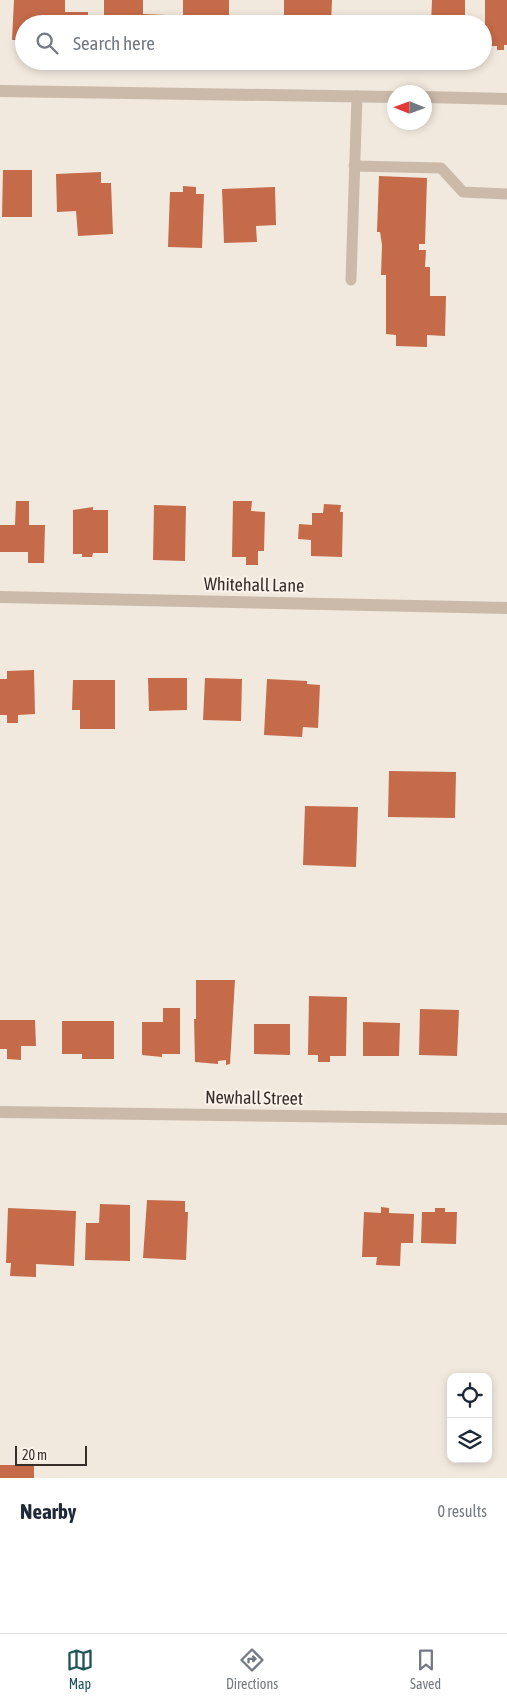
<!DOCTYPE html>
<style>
body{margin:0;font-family:"Asap Condensed",sans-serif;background:#f2f2f3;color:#1f2937}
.controls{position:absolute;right:15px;bottom:15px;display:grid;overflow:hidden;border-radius:10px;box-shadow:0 2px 8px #0003}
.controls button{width:45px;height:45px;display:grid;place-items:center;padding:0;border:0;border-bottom:1px solid #e0e1e3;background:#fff;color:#1f2937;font:25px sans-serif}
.compass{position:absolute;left:387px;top:85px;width:45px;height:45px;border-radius:50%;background:#fff;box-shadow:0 2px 8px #0003;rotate:271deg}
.scale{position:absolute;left:15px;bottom:12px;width:72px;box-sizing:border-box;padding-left:5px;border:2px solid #382e29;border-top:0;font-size:14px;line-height:18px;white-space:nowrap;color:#382e29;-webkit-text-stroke:4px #faf3ea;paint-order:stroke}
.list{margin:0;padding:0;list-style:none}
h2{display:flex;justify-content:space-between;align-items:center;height:65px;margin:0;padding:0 20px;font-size:21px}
h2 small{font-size:16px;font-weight:400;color:#747a83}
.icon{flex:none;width:28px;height:28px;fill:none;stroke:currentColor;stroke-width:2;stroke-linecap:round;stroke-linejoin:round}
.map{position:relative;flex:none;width:507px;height:1478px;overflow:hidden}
.search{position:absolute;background:#fff;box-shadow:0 2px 8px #0003;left:15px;right:15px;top:15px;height:55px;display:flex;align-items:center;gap:12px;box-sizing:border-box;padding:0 18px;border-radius:28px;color:#747a83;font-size:19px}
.sheet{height:155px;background:#fff}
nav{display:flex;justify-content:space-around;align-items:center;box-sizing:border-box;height:70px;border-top:1px solid #e0e1e3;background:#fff;font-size:14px;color:#747a83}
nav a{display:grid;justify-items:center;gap:2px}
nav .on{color:#1f5459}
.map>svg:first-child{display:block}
</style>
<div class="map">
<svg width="507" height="1478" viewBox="0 0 507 1478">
<rect width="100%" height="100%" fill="#f2e9de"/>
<!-- building -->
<g fill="#c56b49">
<path d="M14 0H65V12H88V24H24V40H12Z"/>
<path d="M104 0H143V14L166 15 165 24H104Z"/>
<rect x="183" y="0" width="46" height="24"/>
<path d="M284 0H332L331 24H284Z"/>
<path d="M432 0H465V24H431Z"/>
<path d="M485 0H507V45H504V50H497V46H485Z"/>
<path d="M3 170H32V217H2Z"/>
<path d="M101 172V183H111L113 234 78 236 76 211 57 212 56 174Z"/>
<path d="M379 176 427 178 425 244H419V250H426L425 267H430V296H446L445 336 427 335V347L396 346V335L386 334V275H381L382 245 380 232H377Z"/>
<path d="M183 186 196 187V194H204L202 248 168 247 170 192H183Z"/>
<path d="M275 187 276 225 256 226 257 242 224 243 222 189Z"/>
<path d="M16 501H29V525H45L44 563H28V552H0V525H15Z"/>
<path d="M233 501H252L251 511 265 512 264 551H258V565H246V557H232Z"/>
<path d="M324 504 341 505 340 512H343L342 557 311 556V540L298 539 299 524 312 525V513H323Z"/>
<path d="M154 505 186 506 185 561 153 560Z"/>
<path d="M93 507V510H108V553H93L92 557H82V554H73V510Z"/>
<path d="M34 670 35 714 18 715V723H7V715H0V679H7V671Z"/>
<path d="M148 678H187V710L149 711Z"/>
<path d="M205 678 242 679 241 721 203 720Z"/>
<path d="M267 679 307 681V684L320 685 318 728 303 727 302 737 264 735Z"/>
<path d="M73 680H115V729H80V710H72Z"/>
<path d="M389 771 456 772 455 818 388 817Z"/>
<path d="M305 806 358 807 356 867 303 865Z"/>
<path d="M196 980H235L230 1064 226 1065V1060L218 1061V1064L195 1062 194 1019H196Z"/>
<path d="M309 996 347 997 346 1056H330V1062H318V1055H308Z"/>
<path d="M163 1008H180V1054H162V1057L142 1055V1022H163Z"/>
<path d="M420 1009 459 1010 457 1056 419 1055Z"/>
<path d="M0 1020H35L36 1046H21V1060L7 1059V1049H0Z"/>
<path d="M62 1021H114V1059H82V1054H62Z"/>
<path d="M363 1022 400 1023 399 1056H363Z"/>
<path d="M254 1024H290V1055L254 1054Z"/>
<path d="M147 1200 185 1201V1212H188L186 1260 143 1258Z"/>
<path d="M100 1204 130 1205V1261L85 1260 86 1223H99Z"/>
<path d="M381 1207 389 1208V1213L414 1214 413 1243H401L400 1266 376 1265 377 1257H362L364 1212 381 1213Z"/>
<path d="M8 1208 76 1211 74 1266 36 1264V1277L10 1276 11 1263H6Z"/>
<path d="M435 1208H445V1212H457L456 1244 421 1243 422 1212H435Z"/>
<rect x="0" y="1465" width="34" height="13"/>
</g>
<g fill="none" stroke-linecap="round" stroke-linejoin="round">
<!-- service -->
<g stroke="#cbbaaa" stroke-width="11">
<path d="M354 166 441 168 463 192 507 194"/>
<path d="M351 280 357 96"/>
</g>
<!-- minor -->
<g stroke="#cbbaaa" stroke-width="12">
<path d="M0 91 394 97"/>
<path d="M424 97 507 99"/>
<path d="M0 597 507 608"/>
<path d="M0 1112 507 1119"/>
</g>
</g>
<g text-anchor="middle" stroke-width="4" stroke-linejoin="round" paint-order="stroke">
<!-- street labels -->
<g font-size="18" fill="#382e29" stroke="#faf3ea">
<text transform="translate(254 585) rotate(1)" y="6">Whitehall Lane</text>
<text transform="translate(254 1098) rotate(1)" y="6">Newhall Street</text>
</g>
</g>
</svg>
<div class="controls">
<button><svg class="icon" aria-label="locate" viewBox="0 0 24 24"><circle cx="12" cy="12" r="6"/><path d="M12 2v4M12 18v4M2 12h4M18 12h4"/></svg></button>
<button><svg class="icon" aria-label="layers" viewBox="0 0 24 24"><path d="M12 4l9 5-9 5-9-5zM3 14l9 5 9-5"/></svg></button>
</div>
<svg class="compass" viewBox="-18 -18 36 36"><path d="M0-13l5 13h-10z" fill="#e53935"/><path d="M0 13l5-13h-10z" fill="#747a83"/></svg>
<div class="scale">20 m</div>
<div class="search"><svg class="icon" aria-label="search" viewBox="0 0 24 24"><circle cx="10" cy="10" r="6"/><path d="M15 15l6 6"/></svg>Search here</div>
</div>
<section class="sheet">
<h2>Nearby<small>0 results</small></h2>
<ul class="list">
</ul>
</section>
<nav>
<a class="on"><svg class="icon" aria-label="map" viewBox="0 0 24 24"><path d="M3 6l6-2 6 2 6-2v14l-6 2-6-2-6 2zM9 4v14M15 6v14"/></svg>Map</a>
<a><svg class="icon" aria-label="directions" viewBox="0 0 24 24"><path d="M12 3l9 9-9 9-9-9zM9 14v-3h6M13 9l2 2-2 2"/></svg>Directions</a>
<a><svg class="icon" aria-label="saved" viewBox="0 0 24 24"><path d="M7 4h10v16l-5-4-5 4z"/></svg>Saved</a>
</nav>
